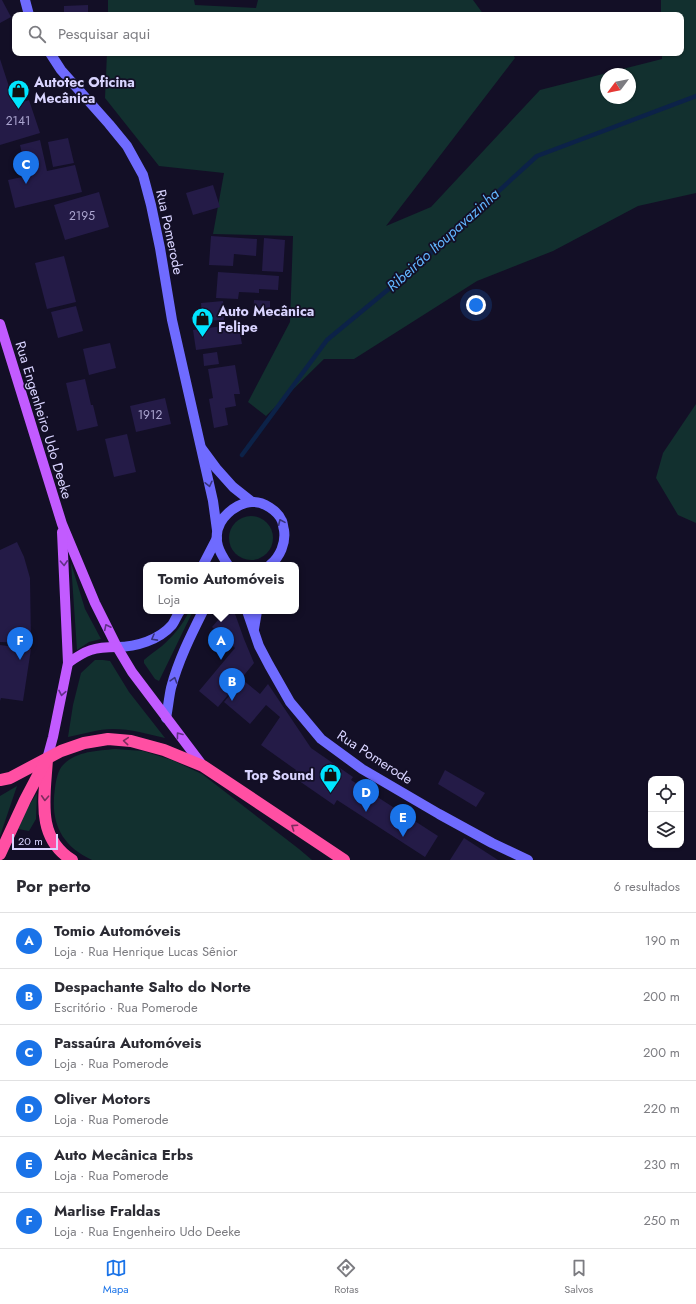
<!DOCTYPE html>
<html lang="pt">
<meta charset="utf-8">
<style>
body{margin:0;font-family:Jost,sans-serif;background:#f7f7f7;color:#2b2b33}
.controls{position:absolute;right:12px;bottom:12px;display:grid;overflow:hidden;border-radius:8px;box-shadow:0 1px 3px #0004}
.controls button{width:36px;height:36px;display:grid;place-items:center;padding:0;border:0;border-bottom:1px solid #e1e1e2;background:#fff;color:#2b2b33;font:20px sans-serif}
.compass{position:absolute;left:600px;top:68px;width:36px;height:36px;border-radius:50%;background:#fff;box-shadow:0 1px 3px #0004;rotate:238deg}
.scale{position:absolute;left:12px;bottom:10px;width:46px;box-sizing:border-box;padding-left:4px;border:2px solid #d9d4ff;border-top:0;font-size:11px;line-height:14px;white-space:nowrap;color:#d9d4ff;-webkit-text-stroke:3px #130f26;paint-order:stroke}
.you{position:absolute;left:476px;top:305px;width:14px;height:14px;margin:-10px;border:3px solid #fff;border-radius:50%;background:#1a73e8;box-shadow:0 0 0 6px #1a73e833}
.badge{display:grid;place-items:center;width:26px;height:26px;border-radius:50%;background:#1a73e8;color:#fff;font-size:13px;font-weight:700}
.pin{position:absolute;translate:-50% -33px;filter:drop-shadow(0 1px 2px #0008)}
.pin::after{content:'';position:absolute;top:21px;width:14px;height:12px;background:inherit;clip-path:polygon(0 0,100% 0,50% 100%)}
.popup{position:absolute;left:143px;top:562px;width:156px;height:52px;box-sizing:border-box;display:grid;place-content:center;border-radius:8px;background:#fff;filter:drop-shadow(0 1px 3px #0005);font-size:13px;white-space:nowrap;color:#7c7c81}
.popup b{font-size:15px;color:#2b2b33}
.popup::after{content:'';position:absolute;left:50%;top:100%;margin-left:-8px;border:8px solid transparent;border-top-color:#fff}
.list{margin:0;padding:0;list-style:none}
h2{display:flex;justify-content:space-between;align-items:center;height:52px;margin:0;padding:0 16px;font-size:17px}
h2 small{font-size:13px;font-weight:400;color:#7c7c81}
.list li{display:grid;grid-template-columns:26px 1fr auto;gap:12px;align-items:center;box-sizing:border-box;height:56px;padding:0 16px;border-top:1px solid #e1e1e2}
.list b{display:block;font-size:15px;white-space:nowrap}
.list p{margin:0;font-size:13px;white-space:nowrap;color:#7c7c81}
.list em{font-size:13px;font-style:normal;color:#7c7c81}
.icon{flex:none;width:22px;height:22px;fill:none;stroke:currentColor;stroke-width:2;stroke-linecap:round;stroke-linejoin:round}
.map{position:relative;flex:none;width:696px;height:860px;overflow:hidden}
.search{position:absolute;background:#fff;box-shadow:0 1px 3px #0004;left:12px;right:12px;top:12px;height:44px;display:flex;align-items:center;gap:10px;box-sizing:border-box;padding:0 14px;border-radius:8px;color:#7c7c81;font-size:15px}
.sheet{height:388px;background:#fff}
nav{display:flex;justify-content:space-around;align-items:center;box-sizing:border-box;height:56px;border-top:1px solid #e1e1e2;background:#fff;font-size:11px;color:#7c7c81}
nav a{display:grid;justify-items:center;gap:2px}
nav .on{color:#1a73e8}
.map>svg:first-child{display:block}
</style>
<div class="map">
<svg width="696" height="860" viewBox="0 0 696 860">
<rect width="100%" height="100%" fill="#130f26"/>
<!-- green -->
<g fill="#12302f" fill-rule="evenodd">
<path d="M108 0H194L195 5 256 8 258 0H473L484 15H108Z"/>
<path d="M661 0H696V193L638 206 553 251 477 281 354 359H324L266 416 248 402 290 322 293 236 213 234 224 173 159 166 105 98 107 53H512L515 58 386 226 431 207 540 90 662 59V53H681V15H661ZM606 74H630V98H606Z"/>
<path d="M696 404V523L678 515 656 478 663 453Z"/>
<circle cx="251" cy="538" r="22"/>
<path d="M71 563 85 609 101 639 89 642 77 650Z"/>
<path d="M189 611H193L159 681 155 679 144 663V660C149 655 156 651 162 646 173 636 183 625 189 611Z"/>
<path d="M95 660H103L110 661 129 692 165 738C148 734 131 729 113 729 98 729 83 734 68 737L73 705 81 673Z"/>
<path d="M115 749 143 751 172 760 202 774 299 849 312 860H92C60 845 50 821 55 788 56 780 58 770 63 765 76 751 97 751 115 749Z"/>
<path d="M17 786 0 836V796Z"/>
<path d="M37 793 36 819 29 831 18 829 26 810Z"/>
</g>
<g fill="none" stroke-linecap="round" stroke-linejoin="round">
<!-- stream -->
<path stroke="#0c2248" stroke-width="4.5" d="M242 455 327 340 419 264 537 156 696 96"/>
</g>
<!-- building -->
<g fill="#241b47">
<path d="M0 0H2L11 17 0 23Z"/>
<path d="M88 5V15H64V6Z"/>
<path d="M0 59 15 105 29 100 40 133 0 145Z"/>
<path d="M68 138 74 163 53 167 48 142Z"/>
<path d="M40 140 47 171 75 165 82 192 15 208 8 180 27 176 20 145Z"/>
<path d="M213 185 220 207 193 215 186 193Z"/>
<path d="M99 192 109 227 65 240 54 205Z"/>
<path d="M211 236 257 239 256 256 234 254 233 266 209 265Z"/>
<path d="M264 238 285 240 283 272 262 271Z"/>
<path d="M64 256 76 302 47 309 35 263Z"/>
<path d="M218 272 279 276 278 290 259 289V293L239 292 238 299 216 298Z"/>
<path d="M254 300 270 301V316H253Z"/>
<path d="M223 301 224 320 202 321 201 303Z"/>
<path d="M76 306 83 331 58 338 51 312Z"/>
<path d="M238 324 242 344 196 350 193 330Z"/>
<path d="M110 343 116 368 89 375 83 349Z"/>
<path d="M217 352 219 364 204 366 203 354Z"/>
<path d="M235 365 240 394H234L236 406 225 408 228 425 214 428 209 399 213 398 208 369Z"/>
<path d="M85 379 91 405H93L98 426 77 431 66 383Z"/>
<path d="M165 398 171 424 136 432 130 406Z"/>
<path d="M127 434 136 472 114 477 105 439Z"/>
<path d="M17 542 24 557 30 578 31 643 0 642V550Z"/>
<path d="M226 611H234L244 639 254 663 218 707 199 691 235 648 212 627Z"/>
<path d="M0 645 31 649 23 701 1 698 0 701Z"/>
<path d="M243 680 260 694 268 684 311 748 353 777 351 780 438 836 425 857 337 800 334 805 292 776 296 770 261 745 280 717 266 705 250 724 224 702Z"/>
<path d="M445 770 485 793 476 807 438 784Z"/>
<path d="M464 838 498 860H450Z"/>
</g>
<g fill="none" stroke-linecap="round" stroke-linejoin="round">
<!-- secondary -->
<g stroke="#6f6bff" stroke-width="10">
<path d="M25 0 29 15"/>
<path d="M50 53 61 70 109 124 127 146 143 175 151 205 160 248 172 320 213 501 217 530"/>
<path d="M202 449 216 468 233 487 252 502"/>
<path d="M203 565 217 538"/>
<path d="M228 565C224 559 220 553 218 546 213 529 223 514 238 506 242 504 248 502 252 502 263 501 278 511 282 521 283 523 283 527 284 530 286 543 280 557 270 565"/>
<path d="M247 611 259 646 269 665 290 702 321 739 362 769 439 814 492 843 528 860"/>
<path d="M254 629 257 611"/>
<path d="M117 647C136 647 159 640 172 625 175 621 177 615 180 611"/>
<path d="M166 718C168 708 169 697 171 688 178 661 191 635 203 611"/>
</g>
<!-- primary -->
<g stroke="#c25bff" stroke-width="10">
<path d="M0 324 62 524 95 603 117 647 132 672 203 766"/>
<path d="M68 663C86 650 94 647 117 647"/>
<path d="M47 759 53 737 68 663 62 532"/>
</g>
<!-- highway -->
<g stroke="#ff4fa3" stroke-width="12">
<path d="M47 759C45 796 35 837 72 860"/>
<path d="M0 780 10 778 61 751 84 743 108 739 131 741 164 750 203 766 344 860"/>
<path d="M0 854 25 800 45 762"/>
</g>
</g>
<!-- one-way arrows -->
<defs><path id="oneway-chevron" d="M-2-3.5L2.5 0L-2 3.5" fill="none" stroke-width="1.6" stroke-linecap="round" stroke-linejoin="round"/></defs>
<g stroke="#38347d">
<use href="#oneway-chevron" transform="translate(209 484) rotate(77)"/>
<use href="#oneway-chevron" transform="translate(281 522) rotate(-114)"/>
<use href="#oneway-chevron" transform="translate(154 638) rotate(151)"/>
<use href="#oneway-chevron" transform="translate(174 680) rotate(-73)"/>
</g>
<g stroke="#623188">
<use href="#oneway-chevron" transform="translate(64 563) rotate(87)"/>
<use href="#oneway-chevron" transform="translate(107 627) rotate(-116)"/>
<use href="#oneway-chevron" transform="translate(62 693) rotate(101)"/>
<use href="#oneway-chevron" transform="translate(179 735) rotate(-127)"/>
</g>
<g stroke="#7d2c5e">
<use href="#oneway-chevron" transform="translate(126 741) rotate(-175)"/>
<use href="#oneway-chevron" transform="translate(45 798) rotate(93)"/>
<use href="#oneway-chevron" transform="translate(294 827) rotate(-146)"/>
</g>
<!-- icons -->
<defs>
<symbol id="shop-pin" viewBox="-11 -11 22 30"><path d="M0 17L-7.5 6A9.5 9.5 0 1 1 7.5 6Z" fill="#00e5ff" stroke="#130f26"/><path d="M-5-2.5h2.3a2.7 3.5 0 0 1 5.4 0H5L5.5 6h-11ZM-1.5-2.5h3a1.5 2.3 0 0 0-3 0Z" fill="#111"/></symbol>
</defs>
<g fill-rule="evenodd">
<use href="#shop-pin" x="6" y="78" width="25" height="34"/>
<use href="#shop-pin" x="190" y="306" width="25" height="34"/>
<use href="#shop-pin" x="318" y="762" width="25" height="34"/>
</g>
<g text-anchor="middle" stroke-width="3.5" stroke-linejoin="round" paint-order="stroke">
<!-- number labels -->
<g font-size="12" fill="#aca6d1">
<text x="18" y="125">2141</text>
<text x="82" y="220">2195</text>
<text x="150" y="419">1912</text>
</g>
<!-- poi labels -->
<g font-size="14" font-weight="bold" fill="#d9d4ff" stroke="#130f26" text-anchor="start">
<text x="34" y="87">Autotec Oficina<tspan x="34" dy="16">Mecânica</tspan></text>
<text x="218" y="316">Auto Mecânica<tspan x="218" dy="16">Felipe</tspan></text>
<text x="314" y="780" text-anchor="end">Top Sound</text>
</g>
<!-- street labels -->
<g font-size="14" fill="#d9d4ff" stroke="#130f26">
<text transform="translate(170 232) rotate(78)" y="5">Rua Pomerode</text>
<text transform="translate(44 420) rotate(73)" y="5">Rua Engenheiro Udo Deeke</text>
<text transform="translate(375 757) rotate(33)" y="5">Rua Pomerode</text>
</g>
<!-- water labels -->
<g font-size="15" font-style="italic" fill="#62b6ff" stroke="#130f26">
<text transform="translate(443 240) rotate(-42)" y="5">Ribeirão Itoupavazinha</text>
</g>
</g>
</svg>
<div class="controls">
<button><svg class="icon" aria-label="locate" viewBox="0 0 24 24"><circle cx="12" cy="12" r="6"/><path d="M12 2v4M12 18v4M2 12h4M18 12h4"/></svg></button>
<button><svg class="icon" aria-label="layers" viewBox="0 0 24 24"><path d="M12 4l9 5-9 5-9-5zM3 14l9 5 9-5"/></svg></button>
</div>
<svg class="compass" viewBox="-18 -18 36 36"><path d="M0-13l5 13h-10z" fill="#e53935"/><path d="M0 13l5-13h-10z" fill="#7c7c81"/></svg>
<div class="scale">20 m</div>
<div class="you"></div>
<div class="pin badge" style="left:221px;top:660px">A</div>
<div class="popup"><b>Tomio Automóveis</b>Loja</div>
<div class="pin badge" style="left:232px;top:701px">B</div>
<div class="pin badge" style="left:26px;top:184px">C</div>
<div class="pin badge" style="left:366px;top:812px">D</div>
<div class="pin badge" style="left:403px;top:837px">E</div>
<div class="pin badge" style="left:20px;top:660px">F</div>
<div class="search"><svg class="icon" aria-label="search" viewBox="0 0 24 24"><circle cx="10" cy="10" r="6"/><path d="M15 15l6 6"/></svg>Pesquisar aqui</div>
</div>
<section class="sheet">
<h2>Por perto<small>6 resultados</small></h2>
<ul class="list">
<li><span class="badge">A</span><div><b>Tomio Automóveis</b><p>Loja · Rua Henrique Lucas Sênior</p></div><em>190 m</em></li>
<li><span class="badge">B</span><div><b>Despachante Salto do Norte</b><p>Escritório · Rua Pomerode</p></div><em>200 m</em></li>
<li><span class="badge">C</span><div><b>Passaúra Automóveis</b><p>Loja · Rua Pomerode</p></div><em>200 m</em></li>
<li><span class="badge">D</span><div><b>Oliver Motors</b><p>Loja · Rua Pomerode</p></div><em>220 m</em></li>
<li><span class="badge">E</span><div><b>Auto Mecânica Erbs</b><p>Loja · Rua Pomerode</p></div><em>230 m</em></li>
<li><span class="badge">F</span><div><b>Marlise Fraldas</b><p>Loja · Rua Engenheiro Udo Deeke</p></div><em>250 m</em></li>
</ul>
</section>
<nav>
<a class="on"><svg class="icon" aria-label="map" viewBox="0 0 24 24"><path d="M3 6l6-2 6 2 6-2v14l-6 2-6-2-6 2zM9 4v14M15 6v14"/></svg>Mapa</a>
<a><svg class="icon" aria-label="directions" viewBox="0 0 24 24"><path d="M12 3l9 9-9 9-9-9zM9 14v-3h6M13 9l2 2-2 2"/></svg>Rotas</a>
<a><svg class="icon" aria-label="saved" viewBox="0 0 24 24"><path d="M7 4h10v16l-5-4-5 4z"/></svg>Salvos</a>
</nav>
